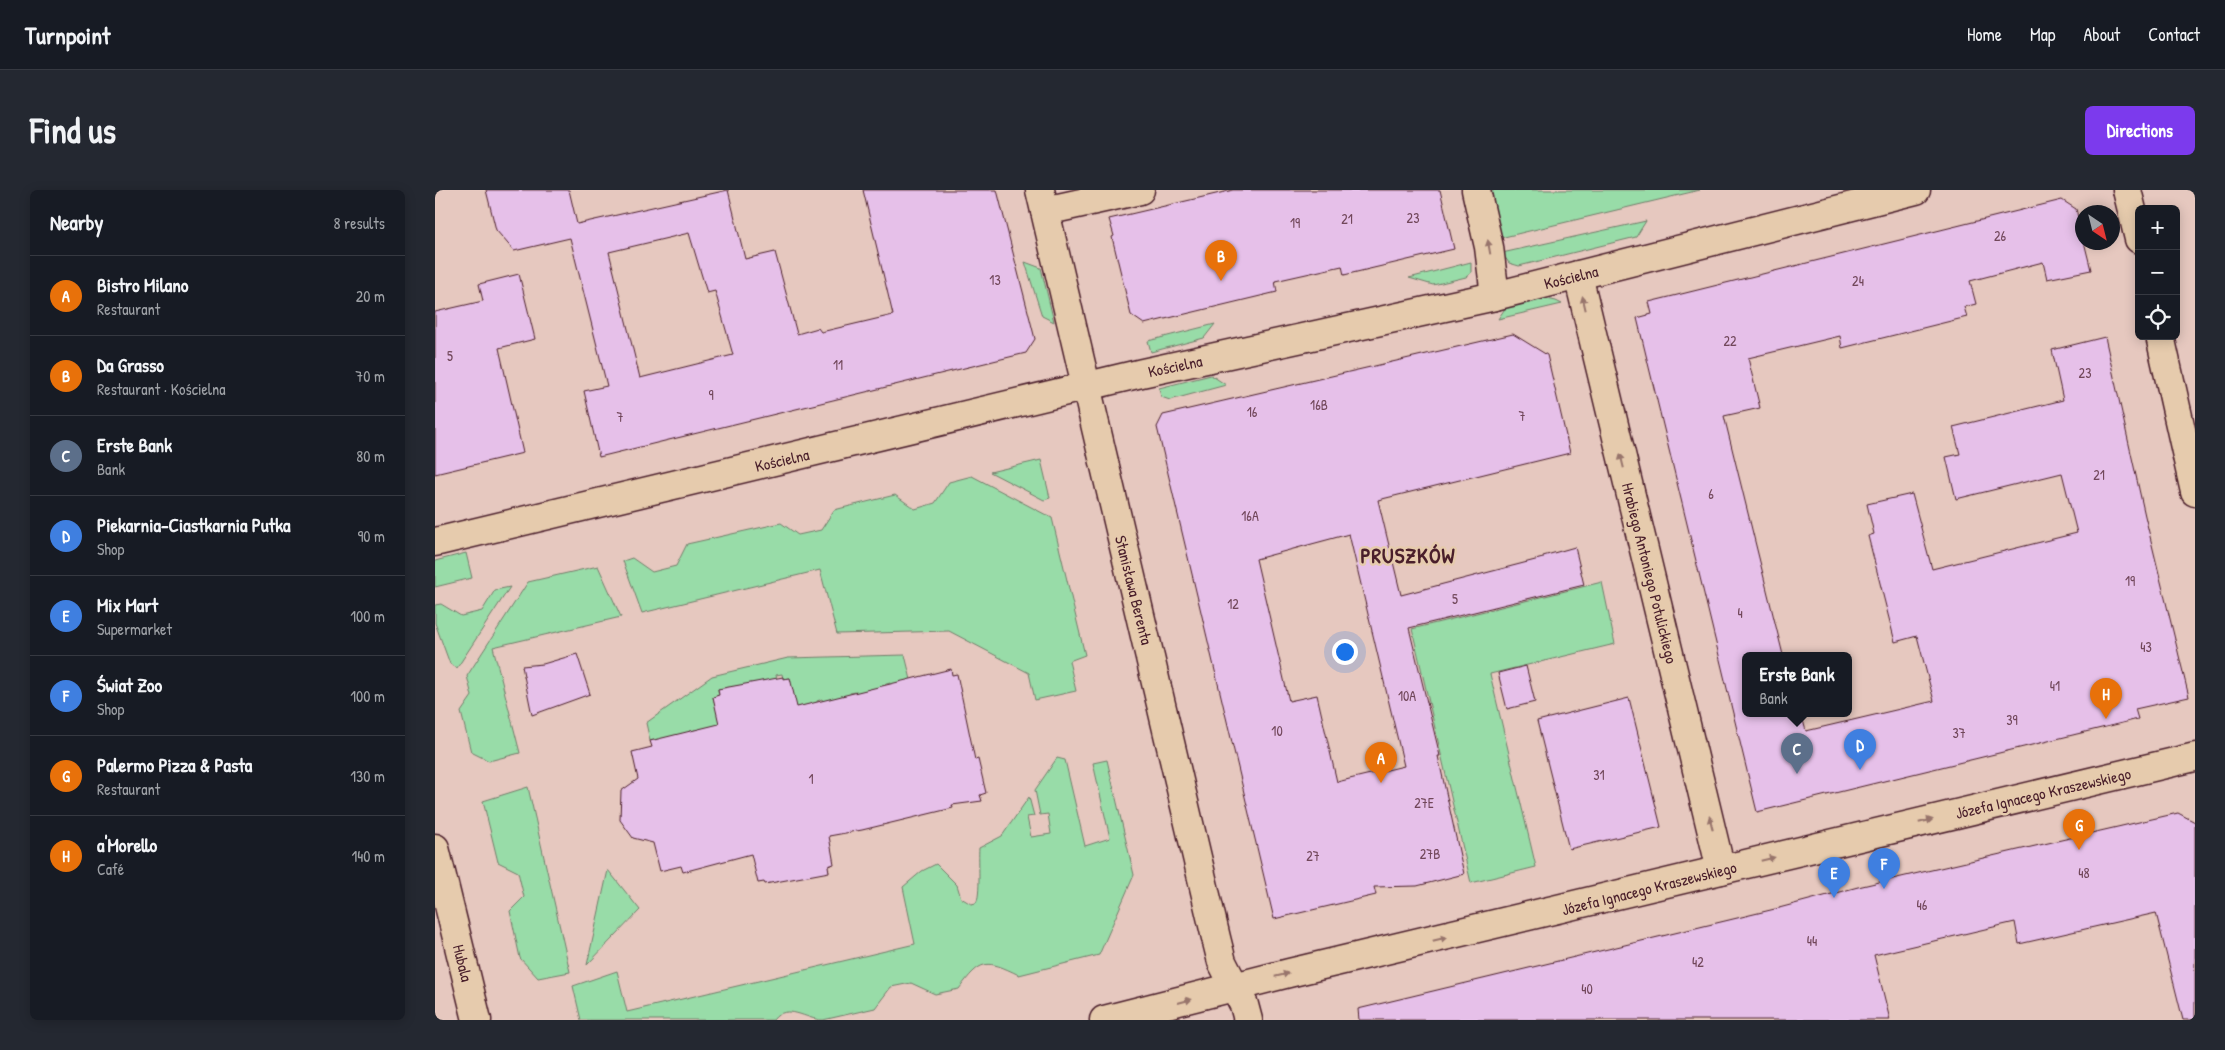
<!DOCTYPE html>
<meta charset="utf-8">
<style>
body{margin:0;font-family:"Patrick Hand",sans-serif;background:#242831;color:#f1f3f6}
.controls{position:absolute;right:15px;top:15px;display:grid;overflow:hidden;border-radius:8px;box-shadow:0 2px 12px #0003}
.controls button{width:45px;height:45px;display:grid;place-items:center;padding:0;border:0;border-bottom:1px solid #363941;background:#171b24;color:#f1f3f6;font:25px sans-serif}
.compass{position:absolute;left:1640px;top:15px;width:45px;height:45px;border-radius:50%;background:#171b24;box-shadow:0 2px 12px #0003;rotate:145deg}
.you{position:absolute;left:909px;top:461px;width:18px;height:18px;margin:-12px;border:4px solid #fff;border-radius:50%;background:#1a73e8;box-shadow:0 0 0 8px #1a73e833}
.badge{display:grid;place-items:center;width:32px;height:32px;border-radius:50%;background:#7c3aed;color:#fff;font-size:16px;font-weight:700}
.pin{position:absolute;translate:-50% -41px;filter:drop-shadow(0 1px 2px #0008)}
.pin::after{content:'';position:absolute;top:26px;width:18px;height:15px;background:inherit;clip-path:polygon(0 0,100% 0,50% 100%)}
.popup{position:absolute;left:1307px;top:462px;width:110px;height:65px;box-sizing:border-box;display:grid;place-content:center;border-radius:8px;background:#171b24;filter:drop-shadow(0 1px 4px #0005);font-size:16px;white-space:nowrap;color:#9ea1a6}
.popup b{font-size:19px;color:#f1f3f6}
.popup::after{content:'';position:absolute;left:50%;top:100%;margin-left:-10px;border:10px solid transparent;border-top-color:#171b24}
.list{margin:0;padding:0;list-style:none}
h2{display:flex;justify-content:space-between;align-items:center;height:65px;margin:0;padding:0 20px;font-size:21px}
h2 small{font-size:16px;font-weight:400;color:#9ea1a6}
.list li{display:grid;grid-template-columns:32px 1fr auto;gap:15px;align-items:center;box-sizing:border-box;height:80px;padding:0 20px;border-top:1px solid #363941}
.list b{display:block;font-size:19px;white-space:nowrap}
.list p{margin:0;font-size:16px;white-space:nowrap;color:#9ea1a6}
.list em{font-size:16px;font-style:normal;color:#9ea1a6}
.icon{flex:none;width:28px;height:28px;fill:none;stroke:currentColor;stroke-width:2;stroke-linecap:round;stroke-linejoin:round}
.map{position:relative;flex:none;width:1760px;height:830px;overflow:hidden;border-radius:8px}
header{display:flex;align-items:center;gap:30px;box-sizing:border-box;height:70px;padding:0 25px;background:#171b24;border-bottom:1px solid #363941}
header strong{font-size:24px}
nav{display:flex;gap:28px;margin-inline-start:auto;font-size:18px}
.intro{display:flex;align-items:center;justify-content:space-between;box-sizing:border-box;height:120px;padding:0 30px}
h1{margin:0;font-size:35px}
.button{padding:12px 22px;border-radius:8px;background:#7c3aed;color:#fff;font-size:18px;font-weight:700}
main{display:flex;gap:30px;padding:0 30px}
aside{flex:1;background:#171b24;border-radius:8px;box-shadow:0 2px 12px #0003}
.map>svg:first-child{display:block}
</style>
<header>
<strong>Turnpoint</strong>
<nav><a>Home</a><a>Map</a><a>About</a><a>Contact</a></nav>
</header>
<div class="intro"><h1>Find us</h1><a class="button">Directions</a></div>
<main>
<aside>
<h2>Nearby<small>8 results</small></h2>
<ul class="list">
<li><span class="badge" style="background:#e8710a">A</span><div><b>Bistro Milano</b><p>Restaurant</p></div><em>20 m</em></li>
<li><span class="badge" style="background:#e8710a">B</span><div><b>Da Grasso</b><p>Restaurant · Kościelna</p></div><em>70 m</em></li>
<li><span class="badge" style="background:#5c6f8a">C</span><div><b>Erste Bank</b><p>Bank</p></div><em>80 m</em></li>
<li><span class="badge" style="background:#3f7fe0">D</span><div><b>Piekarnia-Ciastkarnia Putka</b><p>Shop</p></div><em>90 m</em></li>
<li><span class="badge" style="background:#3f7fe0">E</span><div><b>Mix Mart</b><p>Supermarket</p></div><em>100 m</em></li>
<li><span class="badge" style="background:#3f7fe0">F</span><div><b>Świat Zoo</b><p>Shop</p></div><em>100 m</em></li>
<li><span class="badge" style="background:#e8710a">G</span><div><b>Palermo Pizza &amp; Pasta</b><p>Restaurant</p></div><em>130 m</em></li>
<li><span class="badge" style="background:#e8710a">H</span><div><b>a'Morello</b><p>Café</p></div><em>140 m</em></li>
</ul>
</aside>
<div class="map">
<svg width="1760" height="830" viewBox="0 0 1760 830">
<rect width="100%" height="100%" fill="#e6c8bf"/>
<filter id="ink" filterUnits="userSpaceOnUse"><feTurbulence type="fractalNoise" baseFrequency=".02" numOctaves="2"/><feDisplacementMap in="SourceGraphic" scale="10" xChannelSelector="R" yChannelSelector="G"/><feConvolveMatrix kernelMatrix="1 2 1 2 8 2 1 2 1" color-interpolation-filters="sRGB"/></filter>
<g filter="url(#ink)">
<!-- green -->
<g fill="#98dca8" stroke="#717e6a">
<path d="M1055 0H1265L1065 48Z"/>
<path d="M1211 31 1201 47 1084 76 1074 73 1067 63Z"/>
<path d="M590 72 606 78 619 132 607 126Z"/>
<path d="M1036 72V83L1031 87 998 95 974 88Z"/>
<path d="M1107 108 1121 111 1127 114 1063 129 1073 114Z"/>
<path d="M780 134 769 148 716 162 713 151Z"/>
<path d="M776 185 791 195 735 210 726 207 724 198Z"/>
<path d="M606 270 615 308 609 310 555 282Z"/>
<path d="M537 286 617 328 650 465 634 471 641 501 600 510 594 483 514 441 402 444 385 380 207 423 188 371 197 368 217 382 241 376 252 354 346 333 363 345 386 340 399 320 460 305 480 319 500 313 514 292Z"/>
<path d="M31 363 37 388 0 397V371Z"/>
<path d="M163 376 186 427 58 457 85 563 54 571 36 562 26 522 37 506 32 486 93 392Z"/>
<path d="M1167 392 1180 454 1055 484 1101 677 1036 693 977 439Z"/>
<path d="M75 397 22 478 15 474 0 433V415L6 414 26 426 47 421 60 400Z"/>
<path d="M470 465 477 494 456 499 455 493 448 495 449 501 422 507 421 502 415 503 416 508 389 515 387 509 382 511 383 516 356 522 355 488 348 489 347 484 341 485 342 490 283 499 284 505 278 507 279 512 286 511 292 538 259 540V544L224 552 223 549 215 551 211 533 277 486 353 468Z"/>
<path d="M622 568 630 570 650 656 675 648 658 573 672 570 699 685 664 765 584 785C551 769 546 769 524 799L500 804 476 793 456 797 440 818 388 830C371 830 352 812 338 830H146L138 796 182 781 192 822 480 754 468 697 487 681 501 674 522 695 526 708 536 714 541 713C546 706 543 669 544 658L567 646 594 607 599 626 592 627 596 647 616 644 613 624 605 625 600 600Z"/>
<path d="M93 597 135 782 103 788 85 768 75 721 89 707 83 682 63 672 48 611Z"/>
<path d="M173 680 205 720 152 775Z"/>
</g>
<!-- building -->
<g fill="#e6c0e9" stroke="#4a1f2b" fill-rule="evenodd">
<path d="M51 0H134L142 34 293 0 310 69 340 62 362 144 383 138 386 142 458 125 428 0H562L600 149 591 163 164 267 149 201 172 196 135 48 79 61 61 40ZM254 43 272 103 280 101 298 165 205 188 174 62Z"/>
<path d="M798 0H1005L1019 59 909 85 907 76 840 91 842 102 709 134 696 125 677 47 679 46 674 29Z"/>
<path d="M1627 10 1641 19 1656 80 1612 89 1608 72 1535 91 1541 114 1529 117 1532 127 1407 158 1405 146 1313 168 1325 218 1289 226 1348 465H1311V523H1366L1371 541 1499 511 1482 446 1460 452 1433 346 1439 344 1432 314 1477 304 1497 379 1642 343 1627 283 1521 309 1511 267 1525 264 1518 237 1628 210 1617 160 1670 147 1710 326 1754 507 1700 519 1703 529 1687 533 1322 622 1202 128 1217 124 1214 112Z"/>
<path d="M84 84 100 149 64 158 88 263 0 284V122L48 111 44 94Z"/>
<path d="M1078 144 1112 165 1135 263 943 310 966 405 1108 368V366L1140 357 1149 395 974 438 1005 566H1003L1029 684 982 696 939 697 941 705 839 729 722 237 728 225ZM914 344 969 576 902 592 882 505 854 511 821 369Z"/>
<path d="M142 464 155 504 97 525 87 476 108 474Z"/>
<path d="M1091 476 1100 512 1072 519 1063 483Z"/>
<path d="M516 479 517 485 522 484 540 570 543 569 551 603 545 605 547 611 517 615 518 618 427 640 394 646 399 674 393 676 394 682 330 694 329 692 323 693 316 664 248 682 246 676 225 681 218 653 198 648 185 630 186 601 203 589 197 562 217 557 215 551 284 534 278 507 284 505 283 499 348 487V489L355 488 362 517Z"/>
<path d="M1194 508 1226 637 1134 659 1102 531Z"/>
<path d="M1743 623 1760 632V830H1748L1721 723 1584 754 1580 732 1439 765 1455 830H924L923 819 1344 718 1423 697Z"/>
</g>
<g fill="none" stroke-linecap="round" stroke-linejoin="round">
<defs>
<g id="minor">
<path d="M605 0 781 748 787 772 809 815 813 830"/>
<path d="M1041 0 1054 57 1060 106"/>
<path d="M1692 0 1704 49"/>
<path d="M610 21 705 0"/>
<path d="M1143 85 1286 680"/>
<path d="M1725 146 1760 302"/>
<path d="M0 352 707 183 1060 106 1481 0"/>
<path d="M0 658 42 830"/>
<path d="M669 830 854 783 1760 567"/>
</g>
</defs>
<!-- minor casing -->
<use href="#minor" stroke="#4a1f2b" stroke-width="31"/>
<!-- minor -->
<use href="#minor" stroke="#e6cbad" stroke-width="28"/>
</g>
<!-- one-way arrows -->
<defs><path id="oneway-solid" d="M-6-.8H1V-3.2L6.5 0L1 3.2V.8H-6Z" transform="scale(1.25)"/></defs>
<g fill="#98756c">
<use href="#oneway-solid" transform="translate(1054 57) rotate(-100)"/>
<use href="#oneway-solid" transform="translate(1149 113) rotate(-103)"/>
<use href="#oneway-solid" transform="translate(1187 271) rotate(-104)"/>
<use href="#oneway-solid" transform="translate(1491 631) rotate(-13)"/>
<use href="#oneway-solid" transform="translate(1276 633) rotate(-104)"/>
<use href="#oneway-solid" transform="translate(1333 669) rotate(-14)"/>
<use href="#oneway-solid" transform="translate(1005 749) rotate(-13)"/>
<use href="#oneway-solid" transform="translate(847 785) rotate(-14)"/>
<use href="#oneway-solid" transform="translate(750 811) rotate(-15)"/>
</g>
</g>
<g text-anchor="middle" stroke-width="5" stroke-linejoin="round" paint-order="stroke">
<!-- number labels -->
<g font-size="14" fill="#71475a">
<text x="978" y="33">23</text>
<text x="912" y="34">21</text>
<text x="860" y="38">19</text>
<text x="1565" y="51">26</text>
<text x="560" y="95">13</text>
<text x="1423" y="96">24</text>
<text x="1295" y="156">22</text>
<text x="15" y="171">5</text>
<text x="403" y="180">11</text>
<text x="1650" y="188">23</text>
<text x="276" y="210">9</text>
<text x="884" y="220">16B</text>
<text x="817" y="227">16</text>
<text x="1087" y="231">7</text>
<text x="185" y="232">7</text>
<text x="1664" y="290">21</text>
<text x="1276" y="309">6</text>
<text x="815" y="331">16A</text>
<text x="1695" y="396">19</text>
<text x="1020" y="414">5</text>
<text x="798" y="419">12</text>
<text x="1305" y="428">4</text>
<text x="1711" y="462">43</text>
<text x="1620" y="501">41</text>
<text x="972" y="511">10A</text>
<text x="1577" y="535">39</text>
<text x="842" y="546">10</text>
<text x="1524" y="548">37</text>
<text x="1164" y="590">31</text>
<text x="376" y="594">1</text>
<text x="989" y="618">27E</text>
<text x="995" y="669">27B</text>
<text x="878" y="671">27</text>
<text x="1649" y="688">48</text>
<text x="1487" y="720">46</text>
<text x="1377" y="756">44</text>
<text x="1263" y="777">42</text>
<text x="1152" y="804">40</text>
</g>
<!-- street labels -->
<g font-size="16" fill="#4a1f2b" stroke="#e6cbad">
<text transform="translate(1136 87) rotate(-14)" y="6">Kościelna</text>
<text transform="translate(740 176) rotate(-12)" y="6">Kościelna</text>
<text transform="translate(347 270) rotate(-13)" y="6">Kościelna</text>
<text transform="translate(1215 383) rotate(76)" y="6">Hrabiego Antoniego Potulickiego</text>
<text transform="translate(699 400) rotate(76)" y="6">Stanisława Berenta</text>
<text transform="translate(1608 603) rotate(-13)" y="6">Józefa Ignacego Kraszewskiego</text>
<text transform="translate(1214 698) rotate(-14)" y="6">Józefa Ignacego Kraszewskiego</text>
<text transform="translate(28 773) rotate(76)" y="6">Hubala</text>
</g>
<!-- district labels -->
<g font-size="21" font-weight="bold" letter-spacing="1" fill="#4a1f2b" stroke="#e6cbad">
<text x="973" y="373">PRUSZKÓW</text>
</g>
</g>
</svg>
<div class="controls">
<button>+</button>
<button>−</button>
<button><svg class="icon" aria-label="locate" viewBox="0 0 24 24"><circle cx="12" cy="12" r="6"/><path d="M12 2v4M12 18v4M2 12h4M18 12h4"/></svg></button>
</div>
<svg class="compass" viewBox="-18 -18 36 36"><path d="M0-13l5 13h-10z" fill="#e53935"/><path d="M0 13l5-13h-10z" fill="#9ea1a6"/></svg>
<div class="you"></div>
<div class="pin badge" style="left:946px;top:593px;background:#e8710a">A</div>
<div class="pin badge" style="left:786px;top:91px;background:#e8710a">B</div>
<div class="pin badge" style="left:1362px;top:584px;background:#5c6f8a">C</div>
<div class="popup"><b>Erste Bank</b>Bank</div>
<div class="pin badge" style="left:1425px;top:580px;background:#3f7fe0">D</div>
<div class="pin badge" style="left:1399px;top:708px;background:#3f7fe0">E</div>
<div class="pin badge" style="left:1449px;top:699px;background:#3f7fe0">F</div>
<div class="pin badge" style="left:1644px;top:660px;background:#e8710a">G</div>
<div class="pin badge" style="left:1671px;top:529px;background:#e8710a">H</div>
</div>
</main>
